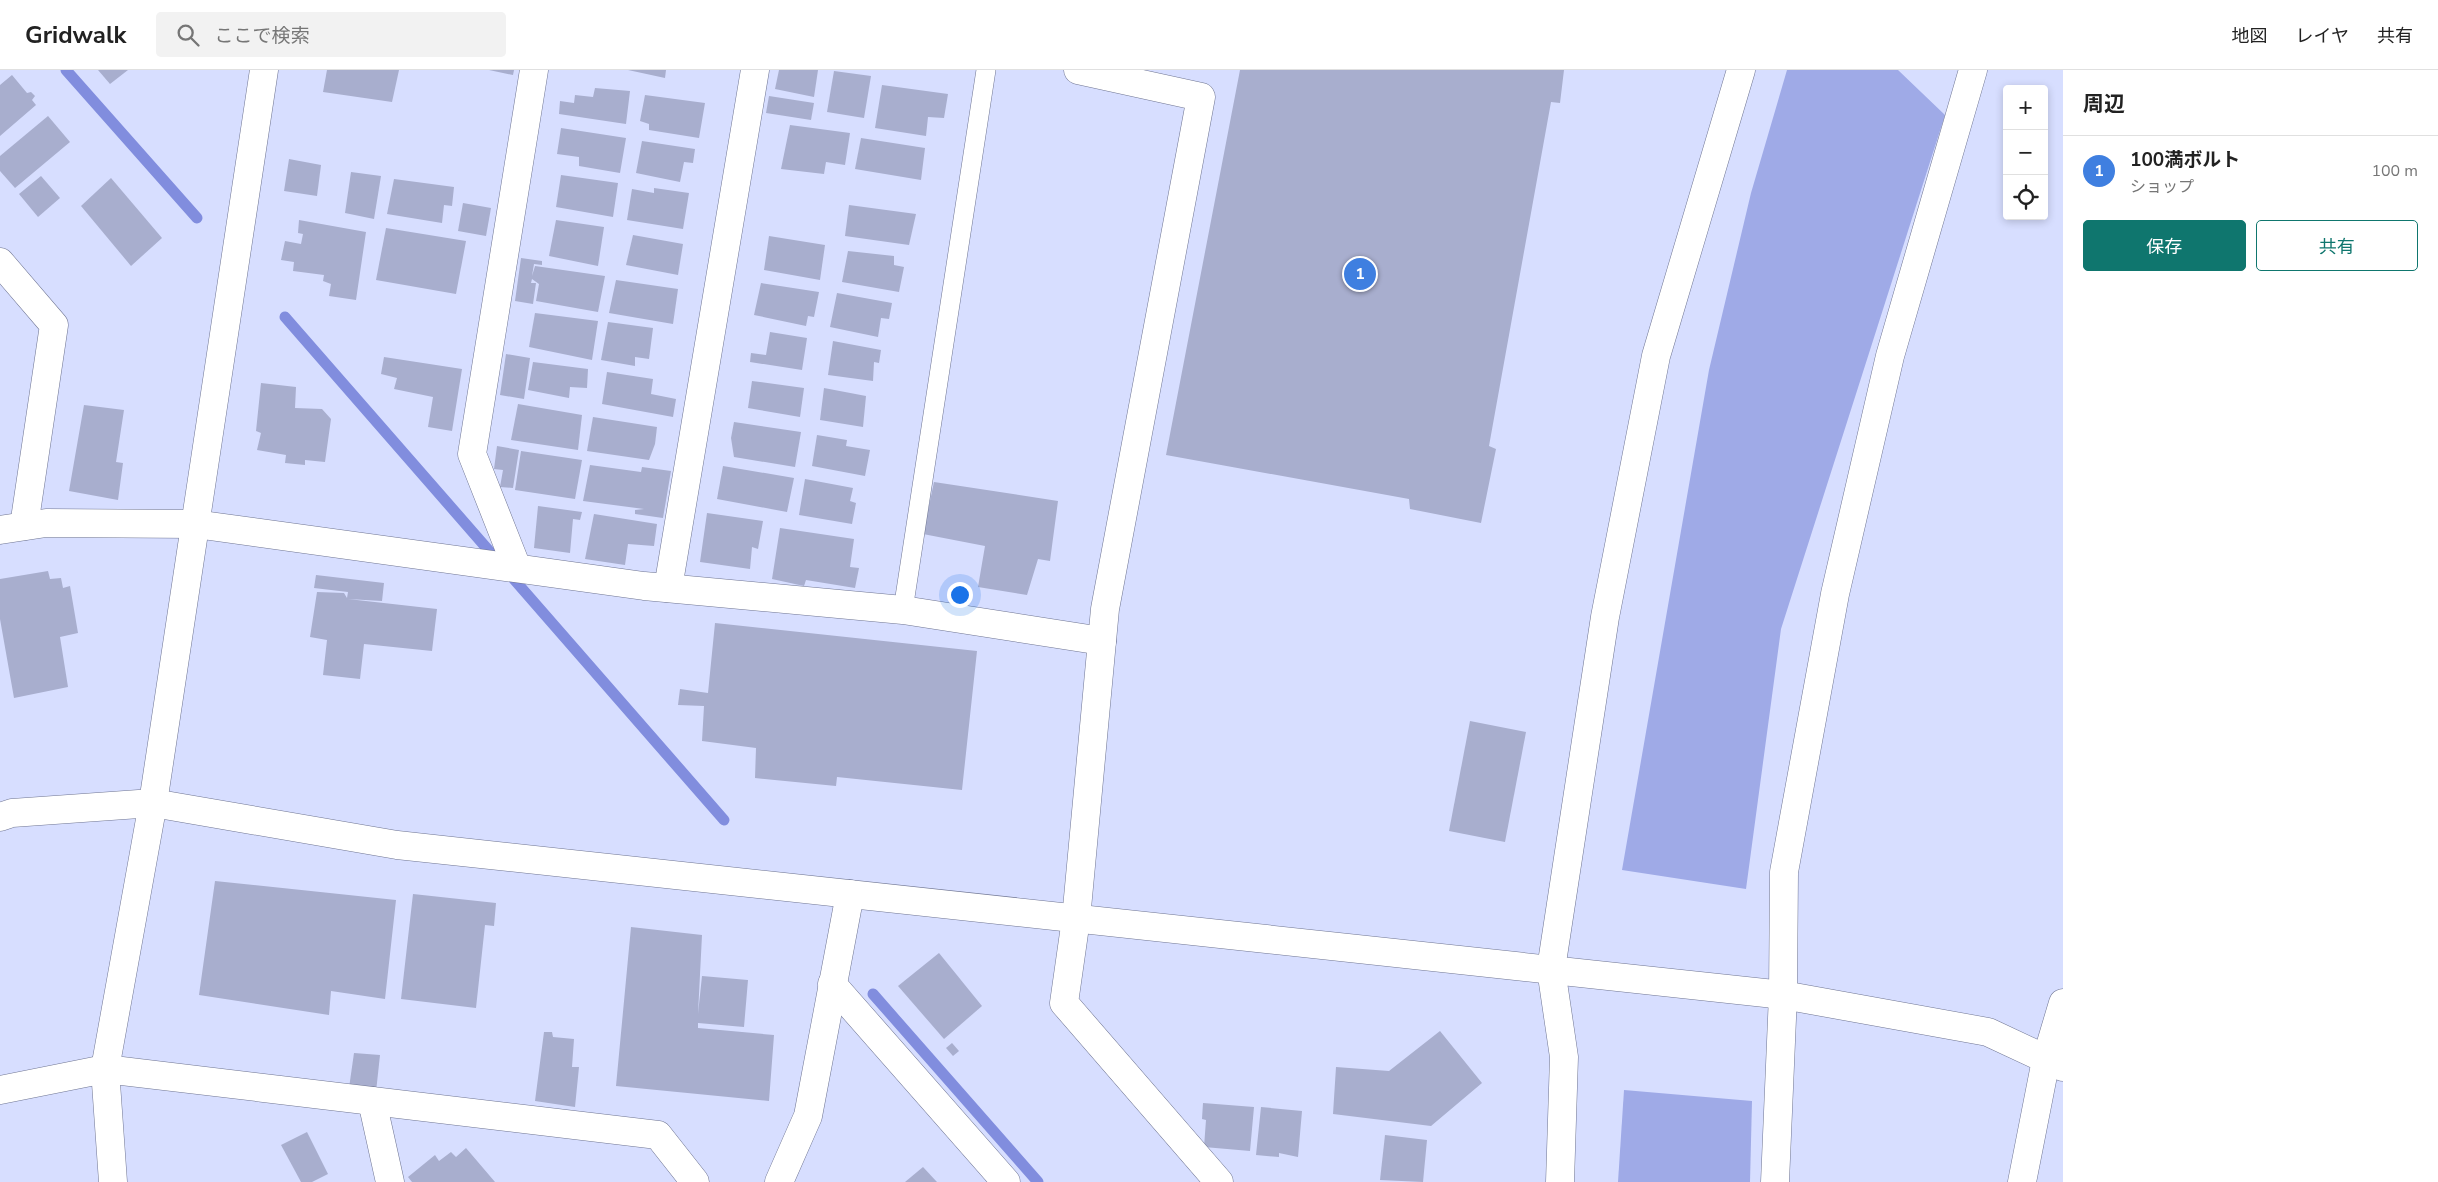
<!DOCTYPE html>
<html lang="ja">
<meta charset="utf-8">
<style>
body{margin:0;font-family:"Nunito Sans","Noto Sans JP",sans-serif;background:#f2f2f2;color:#222}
.controls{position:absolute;right:15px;top:15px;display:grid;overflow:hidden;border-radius:5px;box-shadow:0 2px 8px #0003}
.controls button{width:45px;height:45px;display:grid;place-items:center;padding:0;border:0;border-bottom:1px solid #e0e0e0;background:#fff;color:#222;font:25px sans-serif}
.you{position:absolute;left:959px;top:524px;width:18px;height:18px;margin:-12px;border:4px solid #fff;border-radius:50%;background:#1a73e8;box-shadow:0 0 0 8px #1a73e833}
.badge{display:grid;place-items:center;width:32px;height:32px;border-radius:50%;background:#0f766e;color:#fff;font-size:16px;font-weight:700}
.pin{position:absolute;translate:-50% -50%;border:2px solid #fff;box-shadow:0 1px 5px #0006}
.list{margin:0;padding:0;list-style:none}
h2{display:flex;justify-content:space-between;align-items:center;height:65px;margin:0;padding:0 20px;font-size:21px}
h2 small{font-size:16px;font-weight:400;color:#767676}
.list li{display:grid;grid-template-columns:32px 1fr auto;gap:15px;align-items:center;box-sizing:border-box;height:70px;padding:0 20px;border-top:1px solid #e0e0e0}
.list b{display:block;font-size:19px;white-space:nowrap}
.list p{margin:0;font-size:16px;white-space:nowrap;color:#767676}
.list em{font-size:16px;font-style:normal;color:#767676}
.actions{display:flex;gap:10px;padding:15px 20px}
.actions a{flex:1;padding:11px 0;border:1px solid #0f766e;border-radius:5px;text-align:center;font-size:18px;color:#0f766e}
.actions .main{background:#0f766e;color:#fff}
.icon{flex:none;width:28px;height:28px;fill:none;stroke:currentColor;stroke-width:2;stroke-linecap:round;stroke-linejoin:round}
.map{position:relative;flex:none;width:2063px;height:1112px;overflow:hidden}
header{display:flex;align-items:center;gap:30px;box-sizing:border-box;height:70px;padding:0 25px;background:#fff;border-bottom:1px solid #e0e0e0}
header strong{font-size:24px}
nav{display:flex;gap:28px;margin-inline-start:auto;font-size:18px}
.search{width:350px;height:45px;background:#f2f2f2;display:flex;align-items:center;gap:12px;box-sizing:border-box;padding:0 18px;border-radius:5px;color:#767676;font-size:19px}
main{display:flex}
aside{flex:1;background:#fff}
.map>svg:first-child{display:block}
</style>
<header>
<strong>Gridwalk</strong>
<div class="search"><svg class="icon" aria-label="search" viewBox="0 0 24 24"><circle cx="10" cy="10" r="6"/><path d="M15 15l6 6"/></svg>ここで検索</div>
<nav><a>地図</a><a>レイヤ</a><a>共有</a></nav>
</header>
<main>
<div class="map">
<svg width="2063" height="1112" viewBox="0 0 2063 1112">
<rect width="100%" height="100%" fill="#d7deff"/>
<!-- green -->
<g fill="#9faae7">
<path d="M1787 0H1898L1945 45 1781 559 1746 819 1622 800 1709 300 1751 123Z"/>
<path d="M1624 1020 1752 1031 1750 1112H1618Z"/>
</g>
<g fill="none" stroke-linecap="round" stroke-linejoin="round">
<!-- stream -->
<g stroke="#818dde" stroke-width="11">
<path d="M66 0 197 148"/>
<path d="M285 247 724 750"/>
<path d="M873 924 1038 1112"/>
</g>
</g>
<!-- building -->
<g fill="#a8aece">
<path d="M98 0H128L110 14Z"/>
<path d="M327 0H399L392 32 323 22Z"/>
<path d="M489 0H514L513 5Z"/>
<path d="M628 0H666L665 8Z"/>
<path d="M779 0H818L814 27 775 19Z"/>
<path d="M1240 0H1564L1560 33 1551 32 1489 376 1496 379 1481 453 1410 439 1409 429 1166 385Z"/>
<path d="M834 1 871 6 864 48 827 42Z"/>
<path d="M12 5 27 23 31 22 35 26 32 30 36 35 0 66V15Z"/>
<path d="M882 15 948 24 944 48 928 47 926 66 875 58Z"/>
<path d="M595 18 630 21 626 54 559 44 560 31 574 33 575 25 593 27Z"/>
<path d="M645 25 705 33 699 68 649 60V54L640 51Z"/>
<path d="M769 26 814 33 811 50 766 43Z"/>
<path d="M48 46 70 72 15 118 0 101V86Z"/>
<path d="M790 55 850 63 845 95 826 92 824 104 781 99Z"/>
<path d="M561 58 626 68 620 103 579 96V87L557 84Z"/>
<path d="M861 68 925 78 921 110 855 99Z"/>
<path d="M642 71 695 79 693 93 684 92 680 112 636 103Z"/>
<path d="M289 89 321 95 317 126 284 121Z"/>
<path d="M351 102 381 106 374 149 345 143Z"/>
<path d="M561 105 618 113 613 147 556 137Z"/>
<path d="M41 106 60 128 38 147 19 124Z"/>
<path d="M111 108 162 168 131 196 81 136Z"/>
<path d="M394 109 454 117 452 136 444 135 442 153 387 144Z"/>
<path d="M654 118 689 123 683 159 627 150 632 119 654 123Z"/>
<path d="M463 133 491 138 486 166 458 161Z"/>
<path d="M849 135 916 144 909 175 845 166Z"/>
<path d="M299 150 366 162 356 230 329 226 331 214 323 211 324 205 293 201 294 192 281 190 285 171 301 174 303 164 298 163Z"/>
<path d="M556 150 604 157 598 196 549 186Z"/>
<path d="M386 158 466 171 456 224 376 210Z"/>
<path d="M633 165 683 174 678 205 626 195Z"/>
<path d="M769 166 825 175 820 210 764 200Z"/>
<path d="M848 181 894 186V195L904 197 899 222 842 212Z"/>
<path d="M521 188 542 191V195L534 194 532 206 535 196 605 206 598 242 536 231 539 214 532 209 531 213H536L533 234 515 231Z"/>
<path d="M616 210 678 219 673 254 609 243Z"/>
<path d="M761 213 819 222 814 247 808 246 806 256 754 245Z"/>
<path d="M837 223 892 233 889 249 881 248 878 267 830 257Z"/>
<path d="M535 243 598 251 592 290 529 277Z"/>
<path d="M608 252 653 258 649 289 635 287V296L601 290Z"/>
<path d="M770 262 807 268 802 300 750 292 751 283 766 285Z"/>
<path d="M833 271 881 280 879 293 874 292 873 311 828 305Z"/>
<path d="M506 284 530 288 524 329 500 325Z"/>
<path d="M384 287 462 299 452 361 428 357 433 327 394 319 397 308 381 304Z"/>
<path d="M533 292 588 299 587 318 570 317 569 328 528 320Z"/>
<path d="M607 302 653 309 651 324 676 329 673 347 602 334Z"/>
<path d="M752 311 804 318 800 347 748 338Z"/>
<path d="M261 313 296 317 295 338 322 339 331 349 325 392 305 390V395L285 393 286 385 257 380 261 363 256 361Z"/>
<path d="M824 318 866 326 863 357 820 350Z"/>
<path d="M518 334 582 345 578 380 511 370Z"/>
<path d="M84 335 124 340 116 392 123 393 118 430 69 421Z"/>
<path d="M593 347 657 357 655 374 649 390 587 381Z"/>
<path d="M734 352 801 362 795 397 734 387 731 368Z"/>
<path d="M817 365 847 370 846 376 870 380 865 406 812 396Z"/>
<path d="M497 376 519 380 513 418 500 417 503 400 494 399Z"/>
<path d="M521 381 582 390 575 429 515 420Z"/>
<path d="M590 395 641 402 642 397 671 401 663 448 635 444V440L644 439 583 431Z"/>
<path d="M723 396 794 408 787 442 717 429Z"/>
<path d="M805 409 853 418 850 431 856 433 852 454 799 445Z"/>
<path d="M934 412 1058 431 1050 491 1038 489 1027 525 978 517 985 476 923 464Z"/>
<path d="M538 436 582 442 580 450 573 449 570 483 534 478Z"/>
<path d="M707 443 763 451 758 479 752 477 750 499 700 492Z"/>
<path d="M594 444 657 454 654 476 628 474 625 495 585 489Z"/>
<path d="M780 458 854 469 850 497 859 498 855 518 806 510 804 516 772 509Z"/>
<path d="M48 501 50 509 61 508 63 518 70 516 78 563 60 567 68 617 14 628 0 549V509Z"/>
<path d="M316 505 384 513 382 531 348 529 437 539 432 581 364 574 360 609 323 605 327 570 310 567 317 522 344 523 347 528 348 522 314 518Z"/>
<path d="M715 553 977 581 962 720 837 707 836 716 755 708 756 678 702 671 704 636 678 635 680 619 708 623Z"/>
<path d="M1470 651 1526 662 1505 772 1449 761Z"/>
<path d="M215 811 396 830 385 929 331 921 329 945 199 925Z"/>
<path d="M413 824 496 833 494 856 485 855 476 938 401 929Z"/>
<path d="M631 857 702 865 698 944 702 906 748 910 744 957 698 953V958L774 965 769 1031 616 1016Z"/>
<path d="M939 883 982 936 944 969 898 916Z"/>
<path d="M1440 961 1482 1013 1431 1056 1333 1044 1336 997 1389 1001Z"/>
<path d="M544 962H552L553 967 574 969 572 997H579L575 1037 535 1031Z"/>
<path d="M952 973 959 981 953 986 946 978Z"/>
<path d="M354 983 380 985 376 1022 349 1018Z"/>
<path d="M1203 1033 1254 1037 1250 1081 1204 1077 1206 1050 1202 1049Z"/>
<path d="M1261 1037 1302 1041 1298 1087 1279 1083V1087L1256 1085Z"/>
<path d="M307 1062 328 1104 312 1112H301L281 1075Z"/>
<path d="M1385 1065 1427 1070 1423 1112 1380 1110Z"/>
<path d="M466 1078 495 1112H412L408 1107 435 1085 439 1091 451 1082 456 1087Z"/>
<path d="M923 1097 937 1112H905Z"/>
</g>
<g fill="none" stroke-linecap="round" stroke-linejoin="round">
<defs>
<path id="service" d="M903 540 986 0"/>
<g id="minor">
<path d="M1078 0 1201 27 1105 539 1076 849 1064 933 1219 1112"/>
<path d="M0 192 54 255 24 456"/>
<path d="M0 460 46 453 195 454 644 516 903 540 1102 571"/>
<path d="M517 498 472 384 534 0"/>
<path d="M668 518 755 0"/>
<path d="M832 914 1006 1112"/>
<path d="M0 1020 105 999 658 1065 695 1112"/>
<path d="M372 1031 390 1112"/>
<path d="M113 1112 105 999 153 733"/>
<path d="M779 1112 808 1046 850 824"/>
<path d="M2022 1112 2046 990 2063 933"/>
</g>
<g id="tertiary">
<path d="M153 733 264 0"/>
<path d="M0 747 12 743 153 733 397 775 1783 925 1988 962 2063 997"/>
<path d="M1560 1112 1564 987 1551 899 1605 547 1656 286 1741 0"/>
<path d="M1775 1112 1783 925 1784 802 1835 524 1890 286 1973 0"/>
</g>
</defs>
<!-- service casing -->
<use href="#service" stroke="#6f7592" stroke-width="20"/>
<!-- minor casing -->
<use href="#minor" stroke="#6f7592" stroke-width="29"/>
<!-- tertiary casing -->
<use href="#tertiary" stroke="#6f7592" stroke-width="29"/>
<!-- service -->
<use href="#service" stroke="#fff" stroke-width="19"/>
<!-- minor -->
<use href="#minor" stroke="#fff" stroke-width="28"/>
<!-- tertiary -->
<use href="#tertiary" stroke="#fff" stroke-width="28"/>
</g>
</svg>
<div class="controls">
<button>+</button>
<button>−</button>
<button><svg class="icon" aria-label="locate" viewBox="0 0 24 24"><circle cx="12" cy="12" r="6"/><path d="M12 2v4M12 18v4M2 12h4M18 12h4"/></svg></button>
</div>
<div class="you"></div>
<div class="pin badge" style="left:1360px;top:204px;background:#3f7fe0">1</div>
</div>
<aside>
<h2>周辺<small></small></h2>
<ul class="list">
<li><span class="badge" style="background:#3f7fe0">1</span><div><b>100満ボルト</b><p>ショップ</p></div><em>100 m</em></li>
</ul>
<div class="actions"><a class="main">保存</a><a>共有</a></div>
</aside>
</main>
